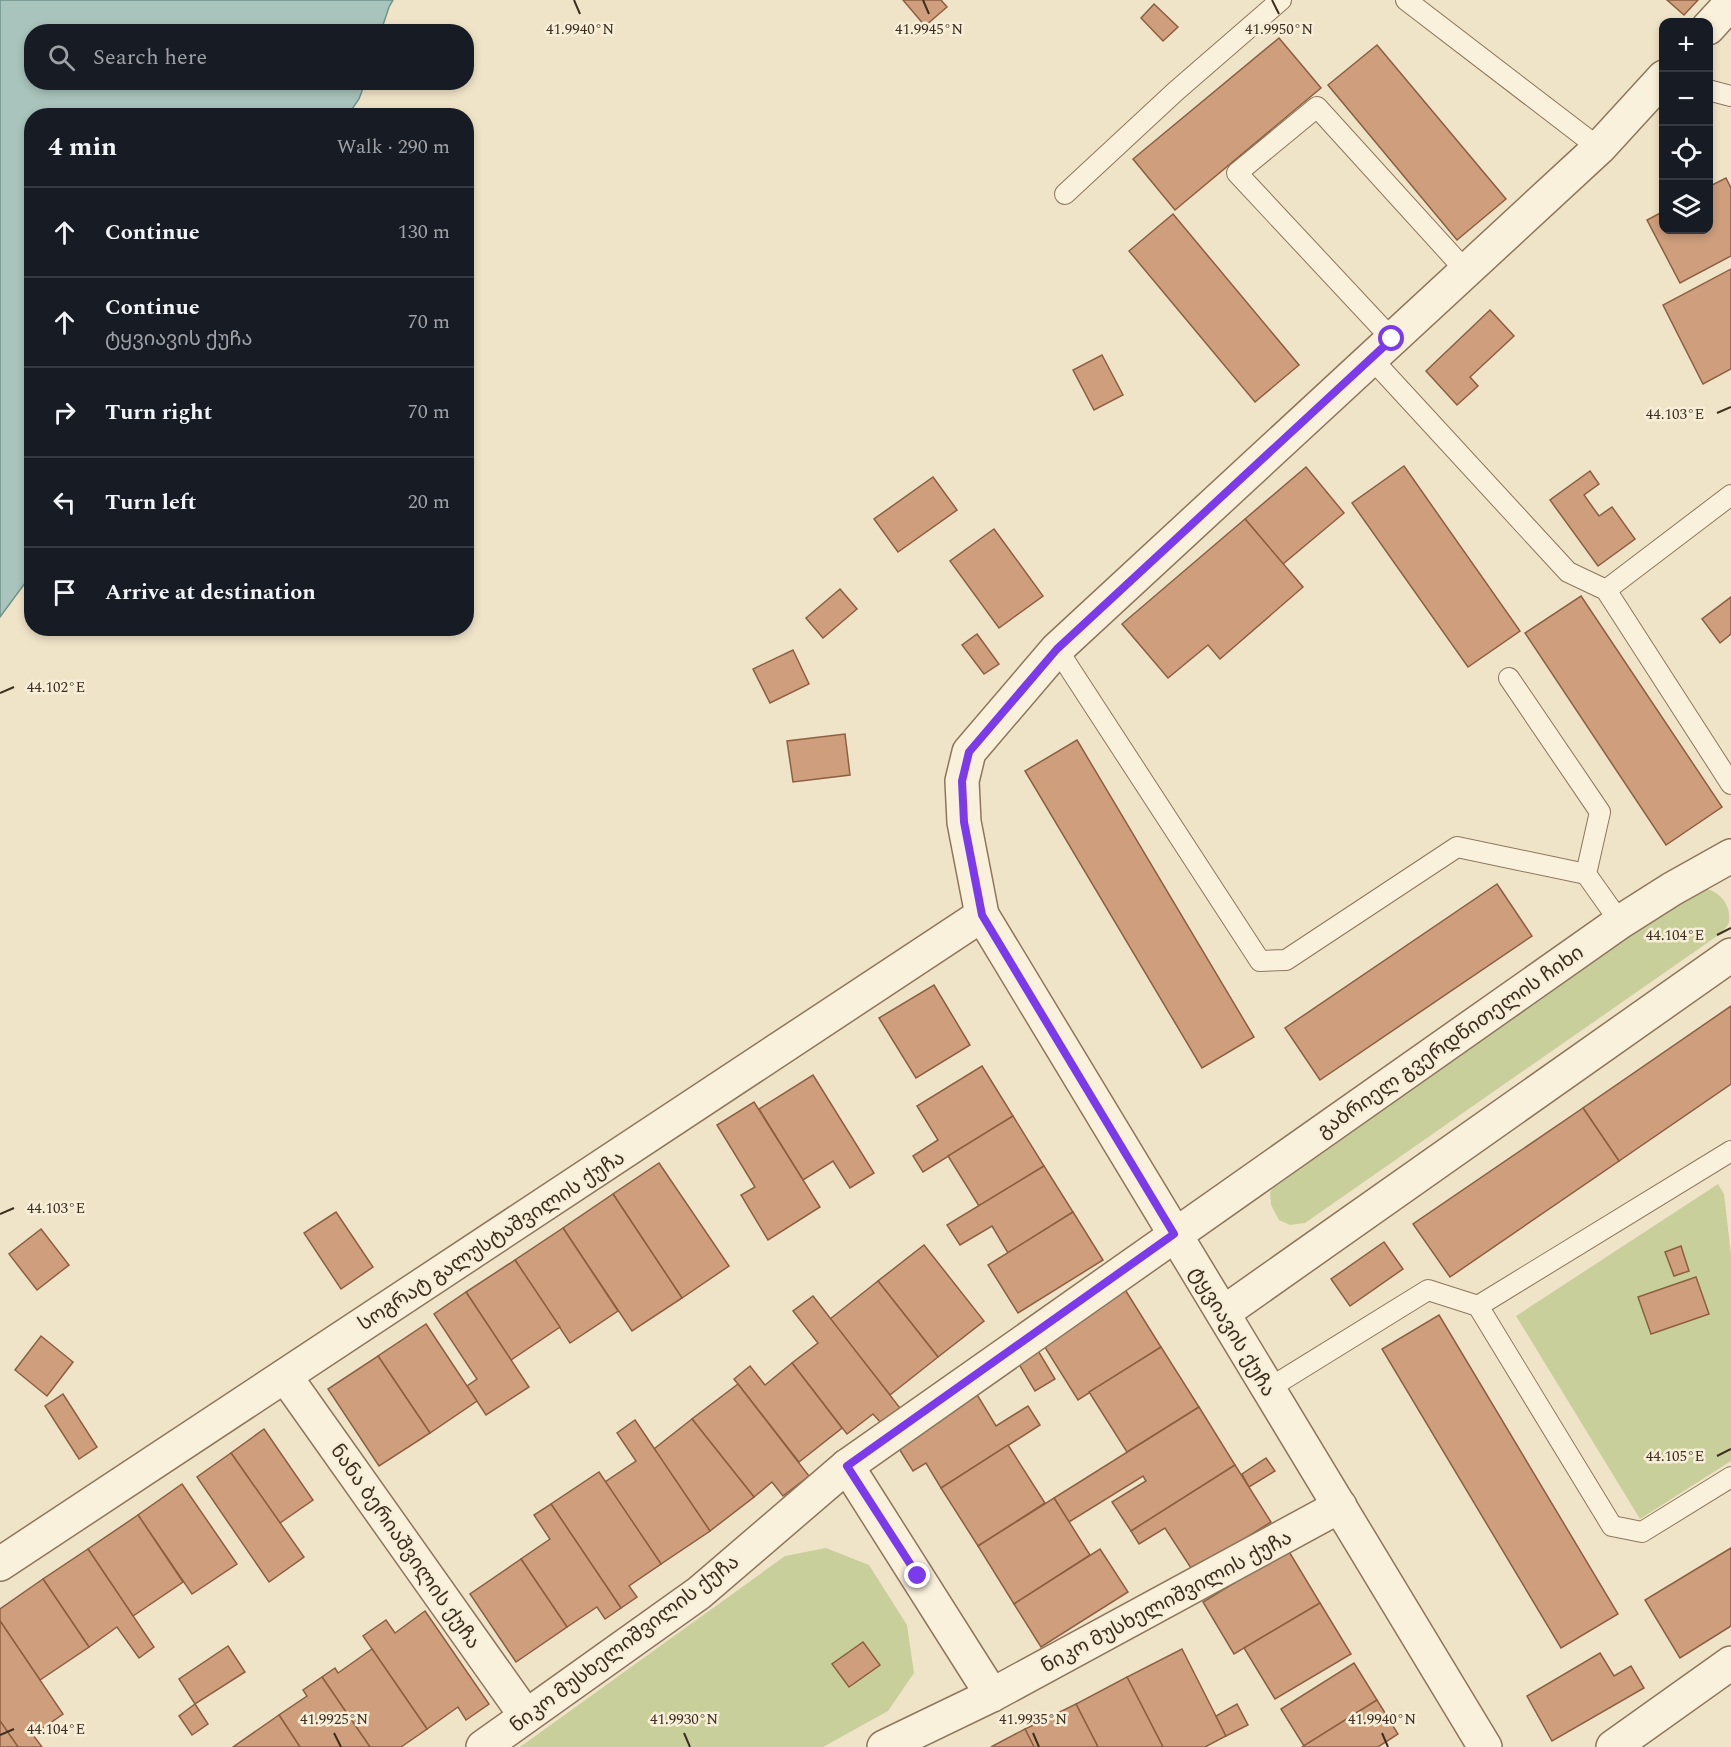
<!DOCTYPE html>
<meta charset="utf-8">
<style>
body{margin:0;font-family:Spectral,"Noto Sans Georgian",serif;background:#242831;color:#f1f3f6}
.controls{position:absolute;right:18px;top:18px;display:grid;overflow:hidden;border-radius:12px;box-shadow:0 3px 9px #0003}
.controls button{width:54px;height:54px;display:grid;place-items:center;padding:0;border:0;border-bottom:2px solid #363941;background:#171b24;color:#f1f3f6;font:30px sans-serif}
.stop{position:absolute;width:18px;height:18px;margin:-14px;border:4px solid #7c3aed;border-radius:50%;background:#fff}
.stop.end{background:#7c3aed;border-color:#fff;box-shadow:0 2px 6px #0008}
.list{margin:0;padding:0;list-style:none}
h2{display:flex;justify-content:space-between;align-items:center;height:78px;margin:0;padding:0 24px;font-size:26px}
h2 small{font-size:20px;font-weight:400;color:#9ea1a6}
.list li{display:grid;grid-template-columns:39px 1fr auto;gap:18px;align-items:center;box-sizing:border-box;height:90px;padding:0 24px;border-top:2px solid #363941}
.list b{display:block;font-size:22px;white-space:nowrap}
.list p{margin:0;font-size:20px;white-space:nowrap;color:#9ea1a6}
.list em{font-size:20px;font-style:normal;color:#9ea1a6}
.icon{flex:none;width:33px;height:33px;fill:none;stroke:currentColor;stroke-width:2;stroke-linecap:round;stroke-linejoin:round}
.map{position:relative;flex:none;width:1731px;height:1747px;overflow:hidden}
.search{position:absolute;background:#171b24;box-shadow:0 3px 9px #0003;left:24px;top:24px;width:450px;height:66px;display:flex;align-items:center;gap:15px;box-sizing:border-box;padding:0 21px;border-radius:24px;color:#9ea1a6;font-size:22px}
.panel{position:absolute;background:#171b24;box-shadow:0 3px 9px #0003;left:24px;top:108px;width:450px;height:528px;border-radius:24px}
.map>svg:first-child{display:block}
</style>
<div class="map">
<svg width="1731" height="1747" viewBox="0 0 1731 1747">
<rect width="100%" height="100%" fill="#f0e4c8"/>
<!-- green -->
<g fill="#c9cf9b">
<path d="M1708 889C1722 894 1731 906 1729 922 1728 926 1723 931 1720 934L1305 1223 1290 1225 1279 1220 1271 1205 1270 1193 1275 1180 1693 891Z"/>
<path d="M1718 1184 1724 1194 1731 1254V1461L1640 1519 1516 1316Z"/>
<path d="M826 1548 869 1565 907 1625 914 1673 888 1711 823 1747H520L785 1556Z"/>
</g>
<!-- water -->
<path fill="#a9c4bc" stroke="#6f938a" stroke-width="1.5" d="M0 0H393L389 7 381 31 32 32V82L365 83 359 99 348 115 32 116 31 575 0 617Z"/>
<!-- building -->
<g fill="#cf9f7d" stroke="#8d5f41" stroke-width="1.5">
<path d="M903 0H941L947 7 925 26Z"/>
<path d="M1667 0H1698L1684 15Z"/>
<path d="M1154 4 1178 27 1163 41 1141 18Z"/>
<path d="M1279 38 1321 88 1175 210 1133 159Z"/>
<path d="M1377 45 1506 199 1457 240 1328 85Z"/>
<path d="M1726 178 1731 188V256L1680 283 1647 220 1664 211V230H1708V187Z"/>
<path d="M1173 214 1299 365 1255 402 1129 251Z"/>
<path d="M1731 269V369L1703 384 1663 305Z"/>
<path d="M1490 310 1514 336 1470 377 1478 386 1457 405 1426 371Z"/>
<path d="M1102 355 1123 395 1094 410 1073 370Z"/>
<path d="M1404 466 1520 631 1468 667 1352 503Z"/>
<path d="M1306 467 1344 513 1283 564 1245 519Z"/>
<path d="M1590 471 1599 484 1584 495 1599 516 1612 507 1635 539 1598 566 1550 500Z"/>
<path d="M933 477 957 510 898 552 874 519Z"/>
<path d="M1245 519 1303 587 1220 659 1208 645 1168 678 1122 624Z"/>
<path d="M994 529 1043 596 999 628 950 561Z"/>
<path d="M840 589 857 609 823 638 806 618Z"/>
<path d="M1581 596 1722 807 1666 845 1525 633Z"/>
<path d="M1731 597V634L1720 643 1702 619Z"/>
<path d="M977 634 999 664 984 674 962 645Z"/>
<path d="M793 650 809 684 770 703 753 669Z"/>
<path d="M845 734 850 775 793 782 787 741Z"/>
<path d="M1077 740 1254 1037 1202 1068 1025 771Z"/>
<path d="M1497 884 1532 936 1320 1080 1285 1028Z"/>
<path d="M934 985 970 1045 916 1078 879 1018Z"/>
<path d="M1731 1006V1084L1619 1161 1583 1108Z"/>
<path d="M982 1066 1013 1116 923 1172 913 1156 938 1140 917 1106Z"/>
<path d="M813 1075 874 1173 850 1188 833 1161 803 1180 759 1109Z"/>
<path d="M754 1102 820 1207 768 1240 741 1195 755 1187 717 1125Z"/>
<path d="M1583 1108 1619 1161 1450 1277 1413 1224Z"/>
<path d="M1013 1116 1044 1166 979 1206 948 1156Z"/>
<path d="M659 1163 729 1266 682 1298 613 1194Z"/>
<path d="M1044 1166 1073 1212 1008 1253 992 1226 960 1245 947 1225Z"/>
<path d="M613 1194 682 1298 632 1331 563 1228Z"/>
<path d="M336 1212 373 1267 341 1289 304 1233Z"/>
<path d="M1073 1212 1103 1260 1018 1313 988 1265Z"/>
<path d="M563 1228 618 1311 570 1343 515 1260Z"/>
<path d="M41 1229 69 1265 37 1290 9 1254Z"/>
<path d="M1384 1242 1403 1269 1350 1306 1331 1279Z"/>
<path d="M924 1245 984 1321 938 1357 878 1281Z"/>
<path d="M1681 1246 1689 1271 1674 1276 1665 1252Z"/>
<path d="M515 1260 560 1327 511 1360 466 1292Z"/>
<path d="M1696 1277 1709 1314 1651 1334 1638 1297Z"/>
<path d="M878 1281 938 1357 890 1395 830 1319Z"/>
<path d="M1124 1288 1161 1347 1078 1400 1041 1341Z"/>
<path d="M466 1292 529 1387 486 1415 467 1386 477 1379 434 1314Z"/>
<path d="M813 1296 900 1408 881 1423 873 1414 847 1434 792 1363 818 1343 793 1311Z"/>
<path d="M1439 1315 1618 1614 1561 1648 1382 1349Z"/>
<path d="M426 1324 477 1401 430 1433 378 1356Z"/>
<path d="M41 1336 73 1362 47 1396 15 1370Z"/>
<path d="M1161 1347 1199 1407 1127 1452 1089 1392Z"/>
<path d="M1037 1349 1055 1379 1035 1391 1017 1361Z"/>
<path d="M378 1356 430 1433 379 1466 328 1389Z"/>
<path d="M792 1363 842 1428 799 1462 734 1379 750 1366 765 1385Z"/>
<path d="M738 1384 809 1476 783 1496 772 1482 754 1497 692 1419Z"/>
<path d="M976 1393 996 1426 1028 1406 1040 1425 941 1488 926 1463 913 1471 896 1444Z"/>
<path d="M63 1394 97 1447 79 1459 45 1406Z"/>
<path d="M1199 1407 1235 1465 1131 1531 1112 1502 1146 1481 1143 1476 1069 1522 1054 1498Z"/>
<path d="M692 1419 754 1497 710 1531 654 1449Z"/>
<path d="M635 1420 710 1531 661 1564 605 1482 636 1461 617 1433Z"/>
<path d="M264 1429 313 1500 280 1523 231 1453Z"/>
<path d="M1008 1445 1045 1503 978 1546 941 1488Z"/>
<path d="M231 1453 304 1557 269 1582 197 1477Z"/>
<path d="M1266 1458 1275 1471 1249 1487 1242 1474Z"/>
<path d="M1235 1465 1271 1522 1193 1571 1165 1528 1139 1544 1131 1531Z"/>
<path d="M599 1472 661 1564 629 1586 637 1597 621 1608 551 1504Z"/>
<path d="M182 1484 237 1564 192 1594 138 1515Z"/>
<path d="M1054 1498 1090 1555 1014 1604 978 1546Z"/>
<path d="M551 1504 621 1608 605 1619 597 1607 567 1627 521 1559 550 1539 534 1515Z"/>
<path d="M138 1515 183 1582 133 1616 88 1549Z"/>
<path d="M1731 1548V1626L1680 1658 1645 1600Z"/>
<path d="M88 1549 154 1647 139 1658 117 1627 89 1647 43 1579Z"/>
<path d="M1100 1549 1128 1592 1041 1647 1014 1604Z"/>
<path d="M1288 1550 1320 1603 1234 1654 1203 1602Z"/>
<path d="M521 1559 567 1627 516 1662 470 1594Z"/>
<path d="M43 1579 89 1647 40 1680 0 1621V1609Z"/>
<path d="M1320 1603 1351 1654 1275 1699 1244 1648Z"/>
<path d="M425 1611 489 1704 466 1720 458 1707 427 1729 363 1636 386 1620 395 1633Z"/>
<path d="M0 1621 63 1714 33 1735 42 1747H18L0 1721Z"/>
<path d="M863 1642 880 1665 849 1687 832 1664Z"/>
<path d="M228 1646 245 1672 195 1704 179 1679Z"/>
<path d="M372 1649 427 1729 401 1747H370L322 1677 335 1668 338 1673Z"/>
<path d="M1182 1649 1226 1736 1205 1747H1163L1127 1677Z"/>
<path d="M1600 1653 1614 1676 1631 1666 1644 1688 1552 1741 1527 1696Z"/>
<path d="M1354 1663 1377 1700 1304 1746 1281 1709Z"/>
<path d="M322 1677 370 1747H300L279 1715 307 1696 303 1690Z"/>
<path d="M1127 1677 1163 1747H1098L1076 1704Z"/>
<path d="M1377 1700 1398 1734 1378 1747H1302Z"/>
<path d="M195 1704 208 1724 192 1735 179 1716Z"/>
<path d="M1076 1704 1098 1747H1034L1025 1729Z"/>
<path d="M1237 1704 1248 1725 1226 1736 1216 1716Z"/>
<path d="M279 1715 300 1747H233Z"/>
<path d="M0 1721 18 1747H0Z"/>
<path d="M1025 1729 1034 1747H991Z"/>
</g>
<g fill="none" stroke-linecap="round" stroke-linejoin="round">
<defs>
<g id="service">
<path d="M1406 0 1599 148"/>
<path d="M1708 90 1731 96"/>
<path d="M1065 194 1176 91 1281 0"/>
<path d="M1392 339 1237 173 1317 107 1466 271"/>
<path d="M1371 358 1568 572 1606 590 1731 784"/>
<path d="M1606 590 1731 495"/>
<path d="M1057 649 1260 961 1286 960 1457 847 1586 874"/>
<path d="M1509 678 1600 812 1586 874 1620 922"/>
<path d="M1478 1306 1731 1151"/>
<path d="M1268 1389 1428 1290 1478 1306 1612 1526 1642 1532 1731 1477"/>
</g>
<g id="minor">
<path d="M1708 28 1731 3"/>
<path d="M1223 1313 1731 955"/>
<path d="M285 1376 526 1716"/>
<path d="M847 1466 992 1695"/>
<path d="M0 1564 982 915"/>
<path d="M483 1747 699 1593 847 1466 1620 922 1672 889 1731 856"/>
<path d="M884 1747 992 1695 1340 1506"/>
<path d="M1485 1747 982 915 964 822 962 781 969 752 1057 649 1599 148 1664 77"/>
<path d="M1613 1747 1731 1663"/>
</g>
</defs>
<!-- service casing -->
<use href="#service" stroke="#8d765c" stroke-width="22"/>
<!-- minor casing -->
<use href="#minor" stroke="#8d765c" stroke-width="36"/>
<!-- service -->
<use href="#service" stroke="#faf1dc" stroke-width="20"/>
<!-- minor -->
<use href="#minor" stroke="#faf1dc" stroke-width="33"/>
</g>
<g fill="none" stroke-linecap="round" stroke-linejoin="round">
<!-- route -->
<path stroke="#7c3aed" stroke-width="8" d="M918 1576 847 1466 1174 1234 982 915 964 822 962 781 969 752 1057 649 1392 339"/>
</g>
<!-- ticks -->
<path fill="none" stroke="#3d2e20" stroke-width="2" d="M574 0 580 14M923 0 929 14M1272 0 1279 14M1717 413 1731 407M0 693 14 687M1717 935 1731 928M0 1214 14 1208M1717 1456 1731 1449M334 1733 341 1747M684 1733 690 1747M1033 1733 1039 1747M1382 1733 1388 1747M0 1735 14 1729"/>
<g text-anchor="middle" stroke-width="5" stroke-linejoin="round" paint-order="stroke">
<!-- street labels -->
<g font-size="20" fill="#3d2e20" stroke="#f7eed8">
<text transform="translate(1450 1041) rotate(-35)" y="7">გაბრიელ გვერდწითელის ჩიხი</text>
<text transform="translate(491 1240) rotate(-33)" y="7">სოგრატ გალუსტაშვილის ქუჩა</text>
<text transform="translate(1233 1331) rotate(59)" y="7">ტყვიავის ქუჩა</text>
<text transform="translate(406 1546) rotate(55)" y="7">ნანა ბერიაშვილის ქუჩა</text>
<text transform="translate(1166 1601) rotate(-28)" y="7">ნიკო მუსხელიშვილის ქუჩა</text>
<text transform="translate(624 1643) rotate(-37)" y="7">ნიკო მუსხელიშვილის ქუჩა</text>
</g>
</g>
<g font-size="15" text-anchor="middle" fill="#3d2e20" stroke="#f7eed8" stroke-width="5" stroke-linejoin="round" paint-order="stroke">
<text x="580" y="34">41.9940°N</text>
<text x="929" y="34">41.9945°N</text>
<text x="1279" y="34">41.9950°N</text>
<text x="1675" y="419">44.103°E</text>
<text x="56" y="692">44.102°E</text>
<text x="1675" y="940">44.104°E</text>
<text x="56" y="1213">44.103°E</text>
<text x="1675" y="1461">44.105°E</text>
<text x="334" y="1724">41.9925°N</text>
<text x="684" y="1724">41.9930°N</text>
<text x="1033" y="1724">41.9935°N</text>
<text x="1382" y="1724">41.9940°N</text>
<text x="56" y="1734">44.104°E</text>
</g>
</svg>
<div class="controls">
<button>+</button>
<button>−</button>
<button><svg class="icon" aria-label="locate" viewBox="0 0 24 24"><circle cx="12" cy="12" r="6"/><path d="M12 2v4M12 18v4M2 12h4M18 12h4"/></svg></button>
<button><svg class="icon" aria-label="layers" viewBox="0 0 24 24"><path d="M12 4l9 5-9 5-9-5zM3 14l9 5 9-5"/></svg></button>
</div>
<div class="stop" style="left:1392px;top:339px"></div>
<div class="stop end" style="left:918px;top:1576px"></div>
<div class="search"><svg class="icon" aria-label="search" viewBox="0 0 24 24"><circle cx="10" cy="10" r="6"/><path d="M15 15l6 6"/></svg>Search here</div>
<section class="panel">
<h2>4 min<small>Walk · 290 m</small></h2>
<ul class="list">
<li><svg class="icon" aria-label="ahead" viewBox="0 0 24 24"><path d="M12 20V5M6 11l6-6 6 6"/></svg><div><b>Continue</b></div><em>130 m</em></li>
<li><svg class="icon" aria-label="ahead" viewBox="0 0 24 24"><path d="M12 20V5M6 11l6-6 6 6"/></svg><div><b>Continue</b><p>ტყვიავის ქუჩა</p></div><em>70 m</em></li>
<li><svg class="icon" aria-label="right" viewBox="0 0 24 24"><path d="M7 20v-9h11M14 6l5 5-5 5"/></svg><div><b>Turn right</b></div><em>70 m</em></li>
<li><svg class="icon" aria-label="left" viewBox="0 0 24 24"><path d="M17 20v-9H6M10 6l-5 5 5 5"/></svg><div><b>Turn left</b></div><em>20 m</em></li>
<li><svg class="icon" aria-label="arrive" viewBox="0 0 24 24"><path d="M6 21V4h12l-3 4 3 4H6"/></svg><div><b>Arrive at destination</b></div></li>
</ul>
</section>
</div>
